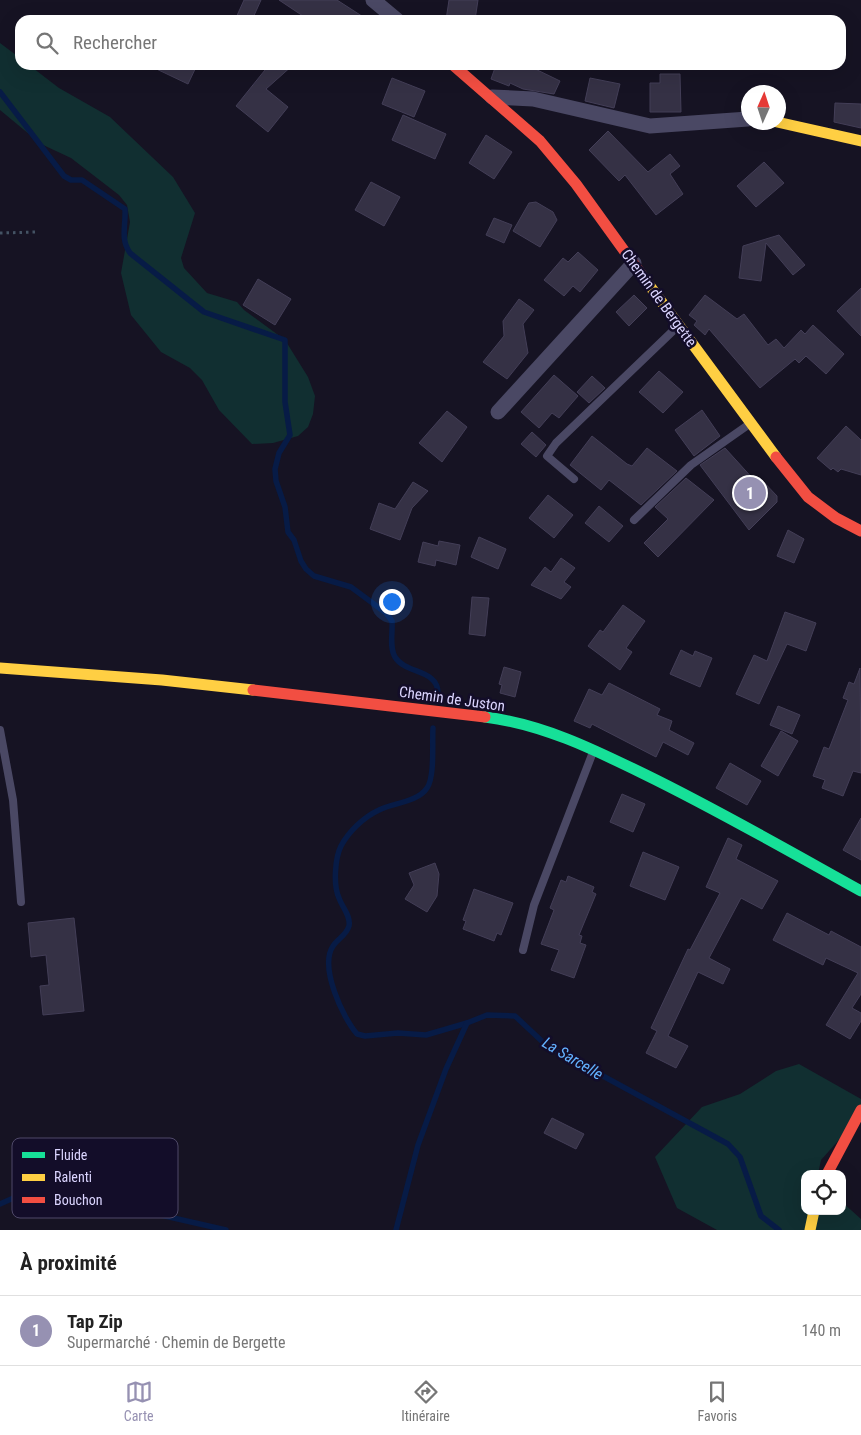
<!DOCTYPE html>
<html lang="fr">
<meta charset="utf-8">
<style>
body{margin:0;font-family:"Roboto Condensed",sans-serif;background:#f2f2f2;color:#222}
.controls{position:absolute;right:15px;bottom:15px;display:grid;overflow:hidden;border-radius:10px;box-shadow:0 5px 20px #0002}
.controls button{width:45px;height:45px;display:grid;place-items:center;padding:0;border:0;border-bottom:1px solid #e0e0e0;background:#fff;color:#222;font:25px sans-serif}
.compass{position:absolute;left:741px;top:85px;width:45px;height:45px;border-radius:50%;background:#fff;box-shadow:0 5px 20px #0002;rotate:3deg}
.you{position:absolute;left:391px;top:601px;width:18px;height:18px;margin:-12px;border:4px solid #fff;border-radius:50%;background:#1a73e8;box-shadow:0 0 0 8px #1a73e833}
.badge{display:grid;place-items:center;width:32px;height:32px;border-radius:50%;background:#9691b2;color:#fff;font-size:16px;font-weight:700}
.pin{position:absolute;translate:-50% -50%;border:2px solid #fff;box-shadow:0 1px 5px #0006}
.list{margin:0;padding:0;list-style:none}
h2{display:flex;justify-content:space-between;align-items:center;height:65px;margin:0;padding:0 20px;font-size:21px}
h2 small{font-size:16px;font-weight:400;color:#767676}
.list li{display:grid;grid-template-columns:32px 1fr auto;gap:15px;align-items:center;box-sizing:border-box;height:70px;padding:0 20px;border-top:1px solid #e0e0e0}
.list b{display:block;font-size:19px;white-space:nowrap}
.list p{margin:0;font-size:16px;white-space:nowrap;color:#767676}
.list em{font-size:16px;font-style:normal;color:#767676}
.icon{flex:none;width:28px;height:28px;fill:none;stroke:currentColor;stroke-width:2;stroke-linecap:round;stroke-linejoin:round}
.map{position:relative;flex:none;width:861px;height:1230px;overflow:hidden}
.search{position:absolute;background:#fff;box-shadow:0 5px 20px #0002;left:15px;right:15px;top:15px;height:55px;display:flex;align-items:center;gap:12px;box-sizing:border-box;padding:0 18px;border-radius:15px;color:#767676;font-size:19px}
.sheet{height:135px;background:#fff}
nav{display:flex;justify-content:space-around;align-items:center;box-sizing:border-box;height:70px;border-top:1px solid #e0e0e0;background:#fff;font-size:14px;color:#767676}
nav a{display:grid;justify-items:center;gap:2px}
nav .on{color:#9691b2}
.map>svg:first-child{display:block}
</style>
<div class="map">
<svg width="861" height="1230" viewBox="0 0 861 1230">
<rect width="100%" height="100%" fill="#161323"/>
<!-- green -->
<g fill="#112f31">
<path d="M0 43 20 58V65H29L59 88 110 117 173 177 195 213 181 258 184 268 207 293 237 302 244 310 285 340 308 377 315 396 313 414 308 427 298 436 273 443 252 444 219 410 202 380 190 368 161 352 131 315 121 273 130 222 127 205 119 195 71 158 41 144 0 110Z"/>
<path d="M799 1064 861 1099V1115L821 1160 818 1174H805V1211H842V1202L861 1219V1230H717L677 1208 655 1157 702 1107 740 1094 776 1071Z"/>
</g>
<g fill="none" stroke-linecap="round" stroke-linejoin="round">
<!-- stream -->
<g stroke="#071b46" stroke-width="5.5">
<path d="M0 92 64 176 71 180H82L125 209C126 226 120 239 130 253L204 312 285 340V402L290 435 279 453 275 469 276 481 285 507 288 532 294 540 301 561 306 569 314 576 351 587 386 613 392 621C393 632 389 647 395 657 405 674 438 669 438 693"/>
<path d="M433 728C432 742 435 777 427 788 418 802 393 803 379 810 364 817 349 831 341 846 335 858 333 885 339 898 342 907 351 916 349 926 346 936 338 938 333 946 319 967 343 1018 357 1034L365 1036 398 1033 426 1035 467 1023"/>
<path d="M0 1204 38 1187 226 1230"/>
<path d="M396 1230 418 1145 446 1069 467 1023 487 1015 515 1016 546 1045 728 1144 740 1157 761 1216 779 1230"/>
</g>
</g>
<!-- building -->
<g fill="#353145" stroke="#433e57">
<path d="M244 0H261L252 20H235Z"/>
<path d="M279 0H337L368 20H309Z"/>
<path d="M449 0H478L475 20H446Z"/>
<path d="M148 65H197L188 84Z"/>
<path d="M269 65H293L266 89 288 107 268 132 236 106Z"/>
<path d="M496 65H527L560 81 554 94 523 89 510 83 509 86 491 79Z"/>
<path d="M660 74H680L681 112H650V83H660Z"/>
<path d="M392 78 425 91 414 117 382 104Z"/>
<path d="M590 78 620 84 614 108 585 101Z"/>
<path d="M835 103 861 104V128L834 122Z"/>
<path d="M403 115 446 134 435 159 392 140Z"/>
<path d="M608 131 648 172 670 154 680 166 670 174 683 194 656 215 625 175 619 181 589 150Z"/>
<path d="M486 135 512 152 494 179 469 163Z"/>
<path d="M764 162 784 183 756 207 737 186Z"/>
<path d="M371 182 400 197 384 226 355 210Z"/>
<path d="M536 202 553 212 557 220 540 247 513 231 529 203Z"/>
<path d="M494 218 512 225 504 243 486 235Z"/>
<path d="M779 235 805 265 793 275 766 243 761 281 739 278 743 246Z"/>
<path d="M578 252 598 270 580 292 573 286 564 296 544 280 563 258 568 262Z"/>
<path d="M258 279 291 299 275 325 243 305Z"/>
<path d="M861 288V336L837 311Z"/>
<path d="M634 295 647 308 629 326 616 312Z"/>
<path d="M705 295 737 319 744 314 768 345 776 339 784 348 801 330 805 334 813 325 844 354 826 374 806 356 799 363 795 359 760 388 709 329 705 335 694 325 697 321 689 315Z"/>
<path d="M519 299 534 310 523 324 528 353 507 379 483 362 504 336 503 321Z"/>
<path d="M659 371 683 392 663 413 639 392Z"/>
<path d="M554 375 578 396 559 418 552 413 539 428 521 412Z"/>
<path d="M592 376 605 388 589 403 577 392Z"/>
<path d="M702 410 720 436 694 456 675 430Z"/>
<path d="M447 411 467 427 442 462 419 443Z"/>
<path d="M846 426 861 440V475L841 469 838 472 833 468 831 470 817 458Z"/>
<path d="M532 432 546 445 536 457 521 444Z"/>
<path d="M592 436 627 464 632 466 647 448 677 471 641 505 609 480 601 490 570 465Z"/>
<path d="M725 448 755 481 759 477 777 496V502L749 530 700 465Z"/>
<path d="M686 478 714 500 658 557 644 543 668 519 655 507Z"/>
<path d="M413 482 428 491 412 508 400 540 370 529 379 503 395 509Z"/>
<path d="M548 495 573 515 554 538 529 518Z"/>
<path d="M599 506 623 526 609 542 585 523Z"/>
<path d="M788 530 804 539 794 563 777 556Z"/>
<path d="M479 537 506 549 498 569 471 557Z"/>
<path d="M439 541 460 545 456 565 436 560 435 566 418 562 423 542 438 546Z"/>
<path d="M561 558 575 568 564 582 571 587 561 599 531 585 545 567 551 572Z"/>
<path d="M472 597 489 598 485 636 469 634Z"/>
<path d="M623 605 645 621 626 648 632 652 620 670 588 646 600 630 603 632Z"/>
<path d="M785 612 816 623 806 651 787 644 759 704 736 694 754 655 767 661Z"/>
<path d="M681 650 693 656 695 651 712 658 700 687 670 674Z"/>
<path d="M504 667 521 672 515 697 500 693 502 685 499 684Z"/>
<path d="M860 668 861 773 853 771 843 796 822 788 825 780 813 776 824 747 829 749 848 700 843 698 849 682 854 684Z"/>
<path d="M609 683 660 709 657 715 672 721 669 730 694 743 688 755 663 742 656 757 592 724 590 728 574 721 589 689 602 695Z"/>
<path d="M778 706 800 715 792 734 770 725Z"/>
<path d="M781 731 798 741 778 776 761 766Z"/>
<path d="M730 763 761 781 747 805 716 788Z"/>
<path d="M622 794 645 804 633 832 610 822Z"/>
<path d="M861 818V860L843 850Z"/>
<path d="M728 838 742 845 736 859 778 881 762 909 741 898 709 958 730 969 723 984 698 972 668 1036 688 1046 676 1068 646 1053 657 1031 651 1028 688 949 690 950 720 893 706 887Z"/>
<path d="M643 852 679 867 665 900 630 886Z"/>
<path d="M435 863 439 874 437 896 427 912 405 899 414 885 409 873Z"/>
<path d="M568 876 594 887 592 892 596 894 579 935 582 936 580 943 586 945 574 978 551 970 559 950 541 944 554 910 550 908 561 880 566 882Z"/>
<path d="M474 889 513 903 501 935 497 933 494 941 463 929 466 921 463 920Z"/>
<path d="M787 913 829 935 831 931 861 947V994L852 1008 861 1013V1021L850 1039 826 1025 858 973 826 958 823 965 773 940Z"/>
<path d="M74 918 84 1011 43 1015 40 986 49 985 46 955 31 957 28 923Z"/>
<path d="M552 1118 584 1134 576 1149 544 1133Z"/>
</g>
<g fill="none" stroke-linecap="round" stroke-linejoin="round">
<!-- path -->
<path stroke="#445364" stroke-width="3" stroke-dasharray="2.5 4" stroke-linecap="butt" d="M0 233 36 232"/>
<!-- lane -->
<g stroke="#4a4864" stroke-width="8">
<path d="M574 479 547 456 556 443 678 326"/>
<path d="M634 520 691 465 748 425"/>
<path d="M0 730 13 800 21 902"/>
<path d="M523 950 534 905 593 752"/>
</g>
<!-- street -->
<g stroke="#4a4864" stroke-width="15">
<path d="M373 0 397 20"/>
<path d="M492 97 533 99 650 126 748 119"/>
<path d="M498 412 634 263"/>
</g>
<!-- fast -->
<path stroke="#16e098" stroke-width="11" d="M485 717C542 724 593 749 644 774 718 810 789 851 861 891"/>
<!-- slow -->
<g stroke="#ffcf43" stroke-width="11">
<path d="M777 122 861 141"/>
<path d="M641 274 776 457"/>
<path d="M0 668 162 680 253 690"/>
<path d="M810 1230 814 1211"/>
</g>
<!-- jam -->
<g stroke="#f24e42" stroke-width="11">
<path d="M453 65 540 141 576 184 641 274"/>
<path d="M776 457 808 497 836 518 861 531"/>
<path d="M253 690 485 717"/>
<path d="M827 1174 861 1110"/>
</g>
</g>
<g text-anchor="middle" stroke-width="5" stroke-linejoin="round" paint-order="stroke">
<!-- street labels -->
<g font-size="15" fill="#dbd5ff" stroke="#130d29">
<text transform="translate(659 298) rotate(54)" y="5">Chemin de Bergette</text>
<text transform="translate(452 699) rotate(8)" y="5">Chemin de Juston</text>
</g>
<!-- water labels -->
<g font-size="16" font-style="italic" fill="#63b2ff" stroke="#130d29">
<text transform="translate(573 1058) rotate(31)" y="6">La Sarcelle</text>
</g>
</g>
<!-- legend -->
<rect x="12" y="1138" width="166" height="80" rx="8" fill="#130d29" stroke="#4f4969" stroke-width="1"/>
<rect x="22" y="1152" width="23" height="6" fill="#16e098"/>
<rect x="22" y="1174" width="23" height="7" fill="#ffcf43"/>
<rect x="22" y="1197" width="23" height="6" fill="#f24e42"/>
<g font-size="14" fill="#dbd5ff">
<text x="54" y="1160">Fluide</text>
<text x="54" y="1182">Ralenti</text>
<text x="54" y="1205">Bouchon</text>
</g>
</svg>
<div class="controls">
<button><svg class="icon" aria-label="locate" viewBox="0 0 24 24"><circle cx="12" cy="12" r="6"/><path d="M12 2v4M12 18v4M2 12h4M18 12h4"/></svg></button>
</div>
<svg class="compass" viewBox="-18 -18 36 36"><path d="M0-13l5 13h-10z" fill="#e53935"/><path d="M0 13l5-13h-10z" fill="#767676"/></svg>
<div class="you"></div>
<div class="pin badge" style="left:750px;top:493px">1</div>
<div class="search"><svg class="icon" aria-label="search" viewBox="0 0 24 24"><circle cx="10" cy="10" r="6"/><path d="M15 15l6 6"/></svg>Rechercher</div>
</div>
<section class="sheet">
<h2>À proximité<small></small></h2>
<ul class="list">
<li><span class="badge">1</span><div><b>Tap Zip</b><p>Supermarché · Chemin de Bergette</p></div><em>140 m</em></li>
</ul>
</section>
<nav>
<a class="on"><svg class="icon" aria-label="map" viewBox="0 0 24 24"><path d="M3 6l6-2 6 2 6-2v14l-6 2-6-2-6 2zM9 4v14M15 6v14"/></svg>Carte</a>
<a><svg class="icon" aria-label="directions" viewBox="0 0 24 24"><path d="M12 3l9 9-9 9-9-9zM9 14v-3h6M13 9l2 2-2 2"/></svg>Itinéraire</a>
<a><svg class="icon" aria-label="saved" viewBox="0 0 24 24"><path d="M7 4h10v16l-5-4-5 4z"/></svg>Favoris</a>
</nav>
